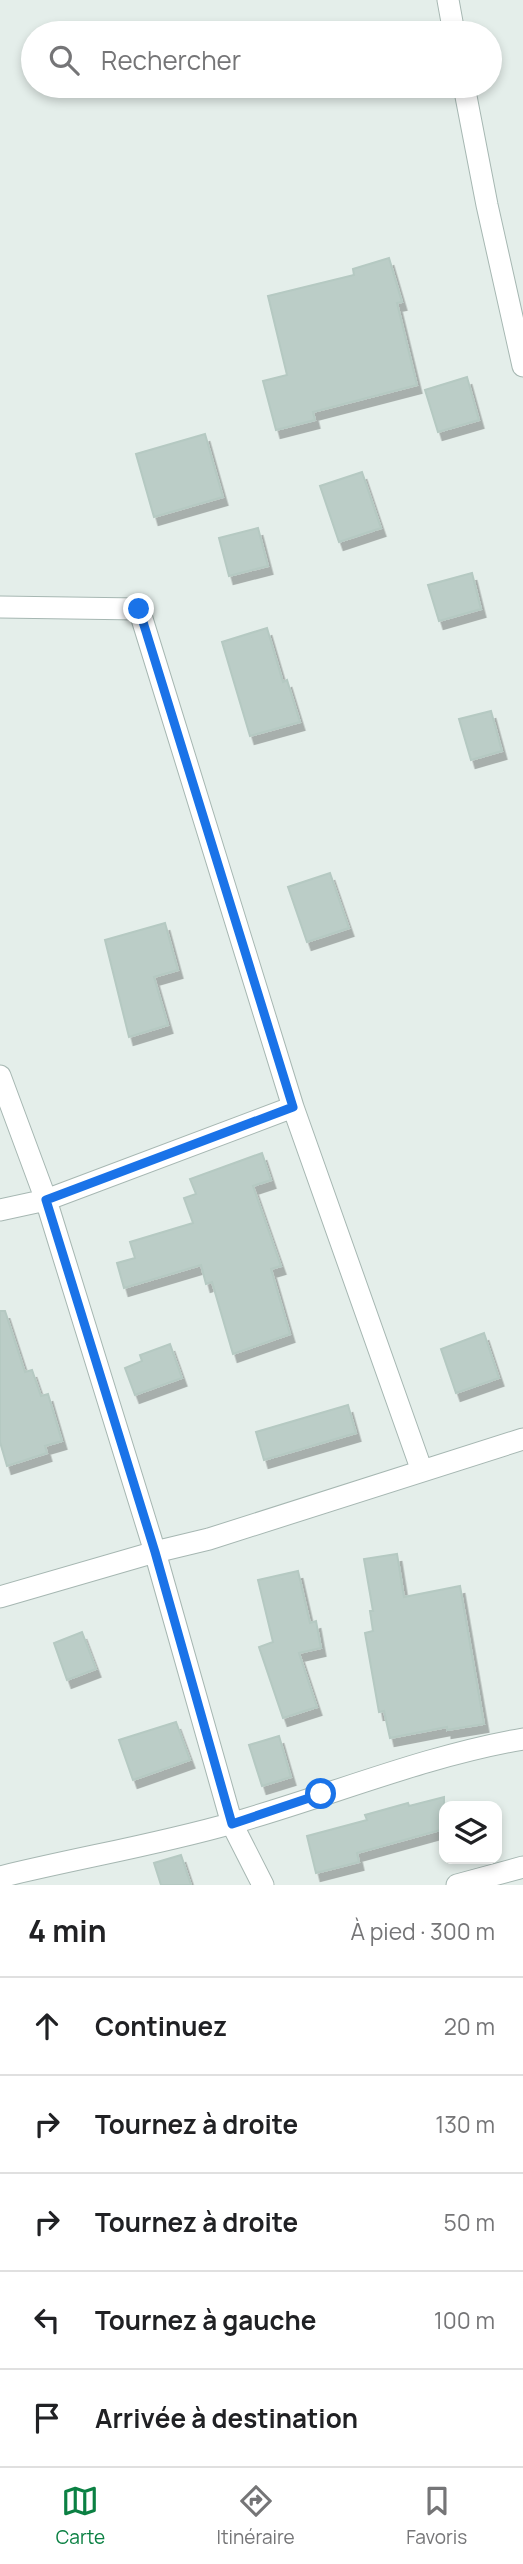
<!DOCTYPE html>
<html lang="fr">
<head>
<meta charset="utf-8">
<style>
  body { margin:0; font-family:Manrope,sans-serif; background:#f6f6f6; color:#202124 }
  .controls { position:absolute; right:21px; bottom:21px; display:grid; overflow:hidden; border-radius:14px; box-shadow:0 4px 10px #0003 }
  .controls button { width:63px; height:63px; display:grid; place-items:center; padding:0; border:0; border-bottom:2px solid #e0e0e0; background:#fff; color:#202124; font:35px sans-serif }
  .stop { position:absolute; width:21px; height:21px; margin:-16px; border:5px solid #1a73e8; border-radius:50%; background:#fff }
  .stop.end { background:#1a73e8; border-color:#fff; box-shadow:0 2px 7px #0008 }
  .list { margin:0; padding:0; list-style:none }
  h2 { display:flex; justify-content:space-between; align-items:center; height:91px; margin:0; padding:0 28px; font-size:30px }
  h2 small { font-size:23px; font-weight:400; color:#757577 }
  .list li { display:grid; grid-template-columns:46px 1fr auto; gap:21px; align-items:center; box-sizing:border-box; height:98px; padding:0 28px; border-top:2px solid #e0e0e0 }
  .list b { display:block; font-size:26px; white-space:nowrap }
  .list em { font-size:23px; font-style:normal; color:#757577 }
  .icon { flex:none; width:38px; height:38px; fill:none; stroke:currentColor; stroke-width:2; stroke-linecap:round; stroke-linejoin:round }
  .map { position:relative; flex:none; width:523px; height:1885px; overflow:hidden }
  .search { position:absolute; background:#fff; box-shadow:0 4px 10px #0003; left:21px; right:21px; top:21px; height:77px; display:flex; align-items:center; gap:18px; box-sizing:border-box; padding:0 24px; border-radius:38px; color:#757577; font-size:26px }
  .sheet { height:581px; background:#fff }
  nav { display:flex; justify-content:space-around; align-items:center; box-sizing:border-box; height:98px; border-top:2px solid #e0e0e0; background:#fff; font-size:19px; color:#757577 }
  nav a { display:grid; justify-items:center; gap:4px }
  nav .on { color:#0b8043 }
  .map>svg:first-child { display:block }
  .building { fill:#bbcdc7; stroke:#b5c9c2; stroke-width:2; filter:url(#shadow) }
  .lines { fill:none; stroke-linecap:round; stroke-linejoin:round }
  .minor-casing { stroke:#a6b7b2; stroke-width:23 }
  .minor { stroke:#fff; stroke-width:21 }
  .route { stroke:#1a73e8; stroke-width:9 }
</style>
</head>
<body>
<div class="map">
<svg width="523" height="1885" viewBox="0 0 523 1885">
  <defs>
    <filter id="shadow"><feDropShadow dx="4.5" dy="8" stdDeviation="0" flood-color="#0004"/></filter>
  </defs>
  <rect width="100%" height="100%" fill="#e4eeea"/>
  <path class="building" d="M 389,258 L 402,302 L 397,303 L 417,385 L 313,412 L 315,420 L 276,430 L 263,381 L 287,375 L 268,296 L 354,275 L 353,269 Z
    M 467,377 L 479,420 L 438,432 L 425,390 Z
    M 205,434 L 223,497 L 154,517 L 136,454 Z
    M 362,472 L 381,528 L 339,542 L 320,486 Z
    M 258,528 L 268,566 L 229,576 L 219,538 Z
    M 472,573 L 481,609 L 439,621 L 428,585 Z
    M 267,628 L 283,682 L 287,680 L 300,722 L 250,736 L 222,642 Z
    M 491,711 L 502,751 L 471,760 L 459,719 Z
    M 330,873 L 349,928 L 307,942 L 288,887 Z
    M 165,923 L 178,970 L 154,977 L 168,1025 L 129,1037 L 105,940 Z
    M 262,1153 L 271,1180 L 253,1186 L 281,1266 L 271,1269 L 290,1334 L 233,1354 L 212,1282 L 206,1284 L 201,1265 L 124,1288 L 117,1263 L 135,1258 L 130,1242 L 193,1223 L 184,1198 L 196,1194 L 190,1179 Z
    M 0,1311 L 5,1311 L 25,1372 L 32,1370 L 41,1396 L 48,1394 L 62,1441 L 45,1446 L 47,1453 L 7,1466 L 0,1442 Z
    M 484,1333 L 499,1378 L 456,1393 L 441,1349 Z
    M 170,1344 L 182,1378 L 135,1395 L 125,1368 L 142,1361 L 140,1355 Z
    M 348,1405 L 356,1433 L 264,1460 L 256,1432 Z
    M 397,1554 L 404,1597 L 460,1586 L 484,1724 L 447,1730 L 447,1727 L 390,1738 L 384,1711 L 379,1712 L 365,1633 L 373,1631 L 370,1611 L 373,1611 L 364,1559 Z
    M 298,1571 L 310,1623 L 316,1621 L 321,1648 L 299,1653 L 317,1707 L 283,1718 L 259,1647 L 273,1642 L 258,1580 Z
    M 82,1632 L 96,1669 L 67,1680 L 54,1643 Z
    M 176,1722 L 190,1760 L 133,1780 L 119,1740 Z
    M 279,1736 L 291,1777 L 262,1786 L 249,1745 Z
    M 444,1797 L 444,1829 L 357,1853 L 359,1862 L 316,1873 L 307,1836 L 367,1820 L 365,1815 L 408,1803 L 409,1806 Z
    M 181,1855 L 191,1885 L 161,1885 L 154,1863 Z"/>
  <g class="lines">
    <g class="minor-casing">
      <path id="minor" d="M 448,0 L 454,33
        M 464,86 L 487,205 L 523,366
        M 0,607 L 139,609 L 293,1107
        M 0,1076 L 46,1200 L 155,1552 L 232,1824 L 263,1885
        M 0,1210 L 46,1200 L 293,1107 L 422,1471
        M 0,1597 L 155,1552 L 209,1539 L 523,1439
        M 0,1877 C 77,1858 156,1845 233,1823 C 329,1796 424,1756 523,1739
        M 457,1885 L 523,1867"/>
    </g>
    <use href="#minor" class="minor"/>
  </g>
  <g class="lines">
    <path class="route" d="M 139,609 L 293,1107 L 46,1200 L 155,1552 L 232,1824 L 321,1794"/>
  </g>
</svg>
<div class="controls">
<button><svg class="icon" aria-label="layers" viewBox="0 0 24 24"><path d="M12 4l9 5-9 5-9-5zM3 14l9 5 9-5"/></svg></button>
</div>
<div class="stop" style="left:321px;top:1794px"></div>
<div class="stop end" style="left:139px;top:609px"></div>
<div class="search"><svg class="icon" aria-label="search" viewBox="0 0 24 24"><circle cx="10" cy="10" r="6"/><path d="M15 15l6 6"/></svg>Rechercher</div>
</div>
<section class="sheet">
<h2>4 min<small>À pied · 300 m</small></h2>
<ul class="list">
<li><svg class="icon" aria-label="ahead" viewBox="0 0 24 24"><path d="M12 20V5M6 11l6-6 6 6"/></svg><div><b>Continuez</b></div><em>20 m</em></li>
<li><svg class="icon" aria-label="right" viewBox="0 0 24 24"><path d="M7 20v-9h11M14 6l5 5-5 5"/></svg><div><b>Tournez à droite</b></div><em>130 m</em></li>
<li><svg class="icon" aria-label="right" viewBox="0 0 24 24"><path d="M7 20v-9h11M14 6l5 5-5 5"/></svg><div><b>Tournez à droite</b></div><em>50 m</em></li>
<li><svg class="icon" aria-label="left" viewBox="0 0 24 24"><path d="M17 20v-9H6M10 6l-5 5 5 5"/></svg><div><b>Tournez à gauche</b></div><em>100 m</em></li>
<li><svg class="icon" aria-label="arrive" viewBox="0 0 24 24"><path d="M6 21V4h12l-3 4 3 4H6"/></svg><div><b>Arrivée à destination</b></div></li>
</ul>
</section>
<nav>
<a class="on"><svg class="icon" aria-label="map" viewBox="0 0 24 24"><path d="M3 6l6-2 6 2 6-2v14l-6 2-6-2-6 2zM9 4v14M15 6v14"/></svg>Carte</a>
<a><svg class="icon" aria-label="directions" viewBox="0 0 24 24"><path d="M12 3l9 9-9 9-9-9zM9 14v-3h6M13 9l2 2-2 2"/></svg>Itinéraire</a>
<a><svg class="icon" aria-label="saved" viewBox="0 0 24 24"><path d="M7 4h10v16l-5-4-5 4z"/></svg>Favoris</a>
</nav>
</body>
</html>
